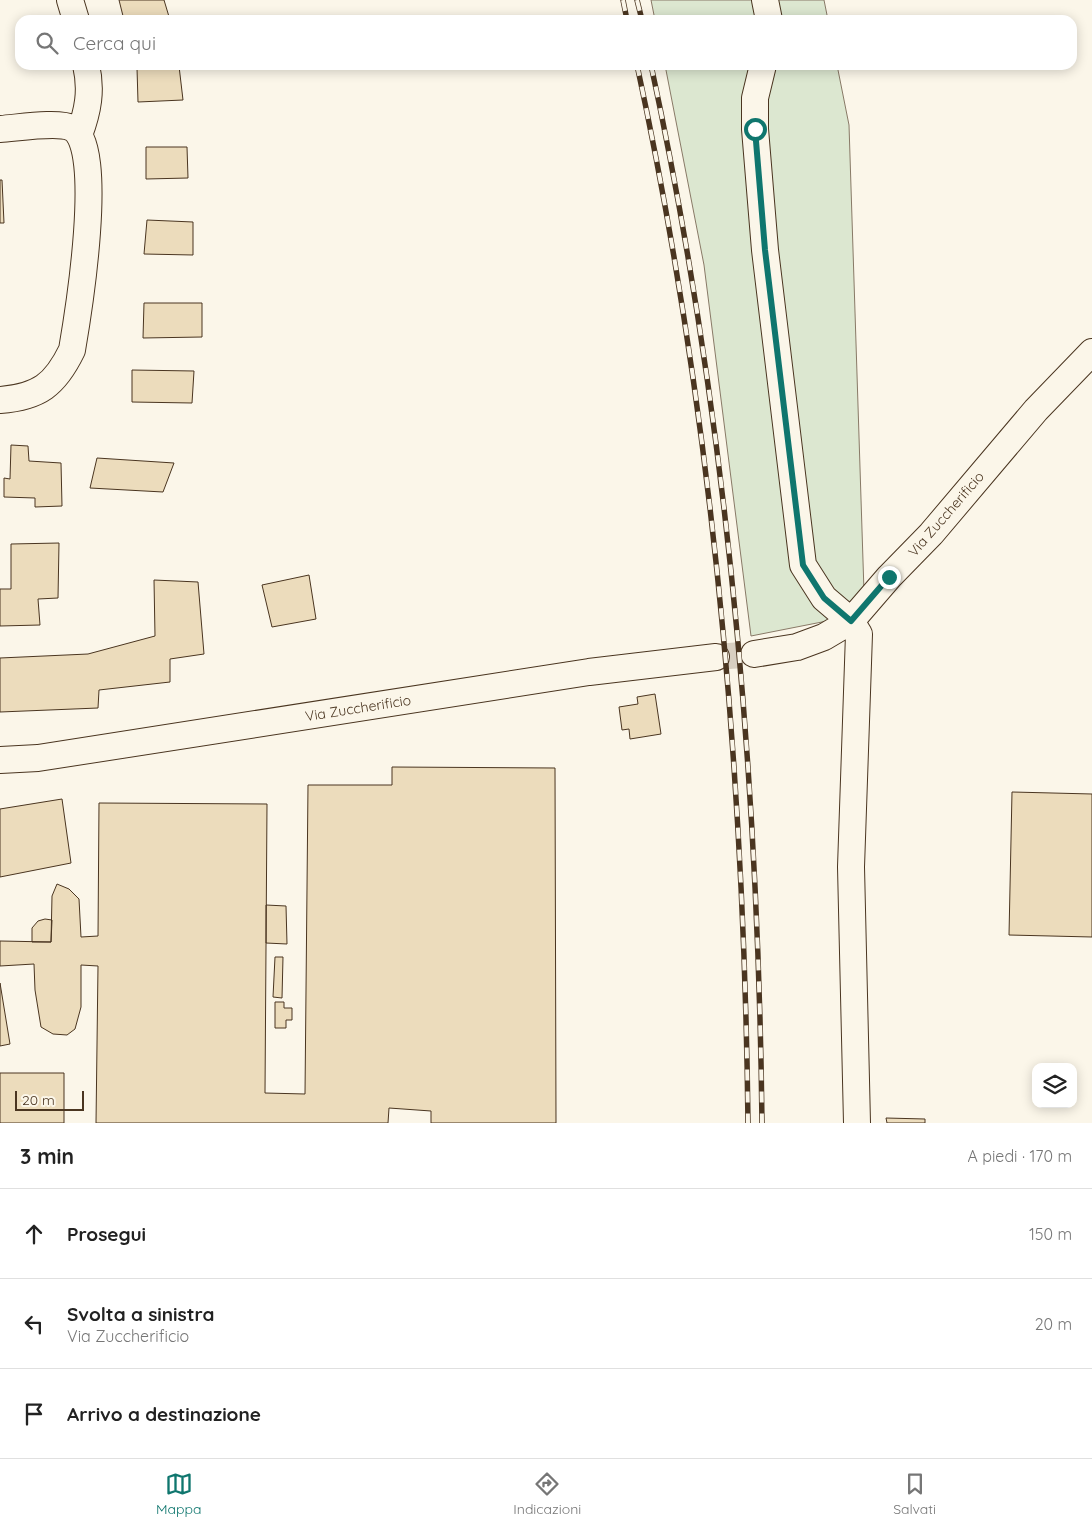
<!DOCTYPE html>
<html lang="it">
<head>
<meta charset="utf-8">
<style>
  body { margin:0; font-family:Quicksand,sans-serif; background:#f2f2f2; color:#222 }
  .controls { position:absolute; right:15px; bottom:15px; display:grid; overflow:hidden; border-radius:10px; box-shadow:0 2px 12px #0003 }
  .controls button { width:45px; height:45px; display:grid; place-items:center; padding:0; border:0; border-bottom:1px solid #e0e0e0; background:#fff; color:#222; font:25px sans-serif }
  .scale { position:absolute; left:15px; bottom:12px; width:69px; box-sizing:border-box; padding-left:5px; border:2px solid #4a3520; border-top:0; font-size:14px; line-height:18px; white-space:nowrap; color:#4a3520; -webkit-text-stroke:4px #fbf6e9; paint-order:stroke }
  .stop { position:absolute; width:15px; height:15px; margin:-11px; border:4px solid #0f766e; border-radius:50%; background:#fff }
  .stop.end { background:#0f766e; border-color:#fff; box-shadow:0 1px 5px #0008 }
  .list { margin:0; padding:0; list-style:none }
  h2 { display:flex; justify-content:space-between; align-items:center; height:65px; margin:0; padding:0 20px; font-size:21px }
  h2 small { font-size:16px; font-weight:400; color:#767676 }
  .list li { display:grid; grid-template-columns:32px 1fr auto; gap:15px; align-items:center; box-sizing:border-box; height:90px; padding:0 20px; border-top:1px solid #e0e0e0 }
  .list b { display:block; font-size:19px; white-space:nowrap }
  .list p { margin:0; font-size:16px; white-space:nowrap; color:#767676 }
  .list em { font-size:16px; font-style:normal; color:#767676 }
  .icon { flex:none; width:28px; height:28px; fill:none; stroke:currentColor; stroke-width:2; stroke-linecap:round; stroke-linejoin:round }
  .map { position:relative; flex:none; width:1092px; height:1123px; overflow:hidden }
  .search { position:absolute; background:#fff; box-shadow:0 2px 12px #0003; left:15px; right:15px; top:15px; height:55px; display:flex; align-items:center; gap:12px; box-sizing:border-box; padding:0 18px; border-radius:15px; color:#767676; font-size:19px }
  .sheet { height:335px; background:#fff }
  nav { display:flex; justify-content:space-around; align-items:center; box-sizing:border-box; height:70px; border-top:1px solid #e0e0e0; background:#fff; font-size:14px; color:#767676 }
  nav a { display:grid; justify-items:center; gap:2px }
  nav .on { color:#0f766e }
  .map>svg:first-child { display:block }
  .green { fill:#dce7d0; stroke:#887966 }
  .building { fill:#ecdcbc; stroke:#4a3520 }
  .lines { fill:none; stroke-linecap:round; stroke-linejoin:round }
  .minor-tunnel { stroke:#d8cfc1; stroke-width:26; stroke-dasharray:26 13; stroke-linecap:butt }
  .minor-casing { stroke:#4a3520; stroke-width:28 }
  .minor { stroke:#fbf6e9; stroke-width:26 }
  .rail-casing { stroke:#4a3520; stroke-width:5.5 }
  .rail { stroke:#fbf6e9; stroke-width:4; stroke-dasharray:11; stroke-linecap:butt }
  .route { stroke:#0f766e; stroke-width:6 }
  .labels { text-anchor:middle; stroke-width:4; stroke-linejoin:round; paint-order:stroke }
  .street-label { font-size:14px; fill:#4a3520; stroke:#fbf6e9 }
</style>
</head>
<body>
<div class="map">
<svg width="1092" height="1123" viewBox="0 0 1092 1123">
  <rect width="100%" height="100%" fill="#fbf6e9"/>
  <path class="green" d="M 651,0 L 824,0 L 828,20 L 655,20 Z
    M 665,65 L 837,65 L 849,125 L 864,592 L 827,621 L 751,636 L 704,265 Z"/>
  <path class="building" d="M 119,0 L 164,0 L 170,20 L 124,20 Z
    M 179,66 L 183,100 L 138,102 L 137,68 Z
    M 146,147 L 187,147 L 188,178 L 146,179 Z
    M 0,180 L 2,180 L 4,223 L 0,223 Z
    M 147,220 L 193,222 L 193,255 L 144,254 Z
    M 144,303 L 202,303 L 202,337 L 143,338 Z
    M 132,370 L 194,371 L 192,403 L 132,402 Z
    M 11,445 L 28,446 L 29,461 L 61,463 L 62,506 L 35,507 L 35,498 L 4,497 L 4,478 L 10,479 Z
    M 97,458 L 174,463 L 163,492 L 90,488 Z
    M 59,543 L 58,598 L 38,599 L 40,625 L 0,626 L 0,589 L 11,589 L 11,544 Z
    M 309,575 L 316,619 L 272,627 L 262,585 Z
    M 154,580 L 198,582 L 204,654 L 170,659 L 170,682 L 99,690 L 98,708 L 0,712 L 0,658 L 88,654 L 155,636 Z
    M 655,694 L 661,734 L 630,739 L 629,729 L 622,730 L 619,707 L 638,704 L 637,697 Z
    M 392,767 L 555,768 L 556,1123 L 431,1123 L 431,1111 L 389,1108 L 388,1123 L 96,1123 L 98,966 L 81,965 L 81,1007 L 75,1029 L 67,1035 L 53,1034 L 41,1027 L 35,990 L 34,964 L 0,966 L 0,941 L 51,942 L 52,896 L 57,884 L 69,889 L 79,899 L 81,937 L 98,936 L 99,803 L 267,804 L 265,1093 L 305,1094 L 308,785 L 392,785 Z
    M 1012,792 L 1092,794 L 1092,937 L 1009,935 Z
    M 62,799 L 71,863 L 0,877 L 0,809 Z
    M 266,905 L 286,906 L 287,944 L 266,943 Z
    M 45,919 L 52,920 L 51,942 L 32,942 L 32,928 L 38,921 Z
    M 275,957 L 283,957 L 282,998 L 273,997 Z
    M 0,983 L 10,1044 L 0,1046 Z
    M 275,1002 L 284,1002 L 284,1008 L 292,1008 L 292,1020 L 286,1020 L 286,1028 L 275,1028 Z
    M 0,1073 L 64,1073 L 64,1123 L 0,1123 Z
    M 886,1118 L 925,1119 L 925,1123 L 887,1123 Z"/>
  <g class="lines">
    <path class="minor-tunnel" d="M 716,657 L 754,654"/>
    <g class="minor-casing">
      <path id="minor" d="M 70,0 L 76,20
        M 765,0 L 769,20
        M 763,65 L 755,98 L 755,129 L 765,250 L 803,565 L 824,598 L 851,621 L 859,634 L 851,867 L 857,1123
        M 0,129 C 17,128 58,121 72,128 C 106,145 78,315 72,350 C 55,385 39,397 0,400
        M 79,135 C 88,111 92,90 86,65
        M 754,654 L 797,647 L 824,637 L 851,621 L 889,577 L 931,534 L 1036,410 L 1092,352
        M 0,760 L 38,758 L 589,672 L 716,657"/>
    </g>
    <use href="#minor" class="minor"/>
    <g class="rail-casing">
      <path id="rail" d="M 623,0 L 627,20
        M 637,0 L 642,20
        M 637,65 C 712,412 744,768 748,1123
        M 651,65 C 726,412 758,768 762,1123"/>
    </g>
    <use href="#rail" class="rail"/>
  </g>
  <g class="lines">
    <path class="route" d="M 755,129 L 765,250 L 803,565 L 824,598 L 851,621 L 889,577"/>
  </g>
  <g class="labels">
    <g class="street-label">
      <text transform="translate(946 514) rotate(-49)" y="5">Via Zuccherificio</text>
      <text transform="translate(358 708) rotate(-9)" y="5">Via Zuccherificio</text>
    </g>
  </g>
</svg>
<div class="controls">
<button><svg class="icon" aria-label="layers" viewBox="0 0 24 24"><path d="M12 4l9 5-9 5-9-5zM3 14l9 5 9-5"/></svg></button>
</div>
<div class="scale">20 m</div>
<div class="stop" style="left:755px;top:129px"></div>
<div class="stop end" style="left:889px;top:577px"></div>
<div class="search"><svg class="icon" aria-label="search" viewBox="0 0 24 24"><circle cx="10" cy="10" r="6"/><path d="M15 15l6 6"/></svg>Cerca qui</div>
</div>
<section class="sheet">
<h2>3 min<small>A piedi · 170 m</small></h2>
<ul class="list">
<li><svg class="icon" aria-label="ahead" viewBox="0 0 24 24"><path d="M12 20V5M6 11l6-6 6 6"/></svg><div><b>Prosegui</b></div><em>150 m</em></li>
<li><svg class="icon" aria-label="left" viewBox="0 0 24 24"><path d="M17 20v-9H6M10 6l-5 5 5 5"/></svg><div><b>Svolta a sinistra</b><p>Via Zuccherificio</p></div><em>20 m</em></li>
<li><svg class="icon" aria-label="arrive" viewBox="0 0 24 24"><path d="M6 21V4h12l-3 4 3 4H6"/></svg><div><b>Arrivo a destinazione</b></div></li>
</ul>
</section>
<nav>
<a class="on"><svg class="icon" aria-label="map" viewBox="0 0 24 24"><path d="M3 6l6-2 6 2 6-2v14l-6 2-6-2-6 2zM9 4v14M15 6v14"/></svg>Mappa</a>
<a><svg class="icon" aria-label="directions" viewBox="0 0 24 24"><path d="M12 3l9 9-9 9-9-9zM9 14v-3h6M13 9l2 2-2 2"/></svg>Indicazioni</a>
<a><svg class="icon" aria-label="saved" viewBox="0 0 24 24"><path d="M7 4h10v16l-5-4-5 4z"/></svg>Salvati</a>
</nav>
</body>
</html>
